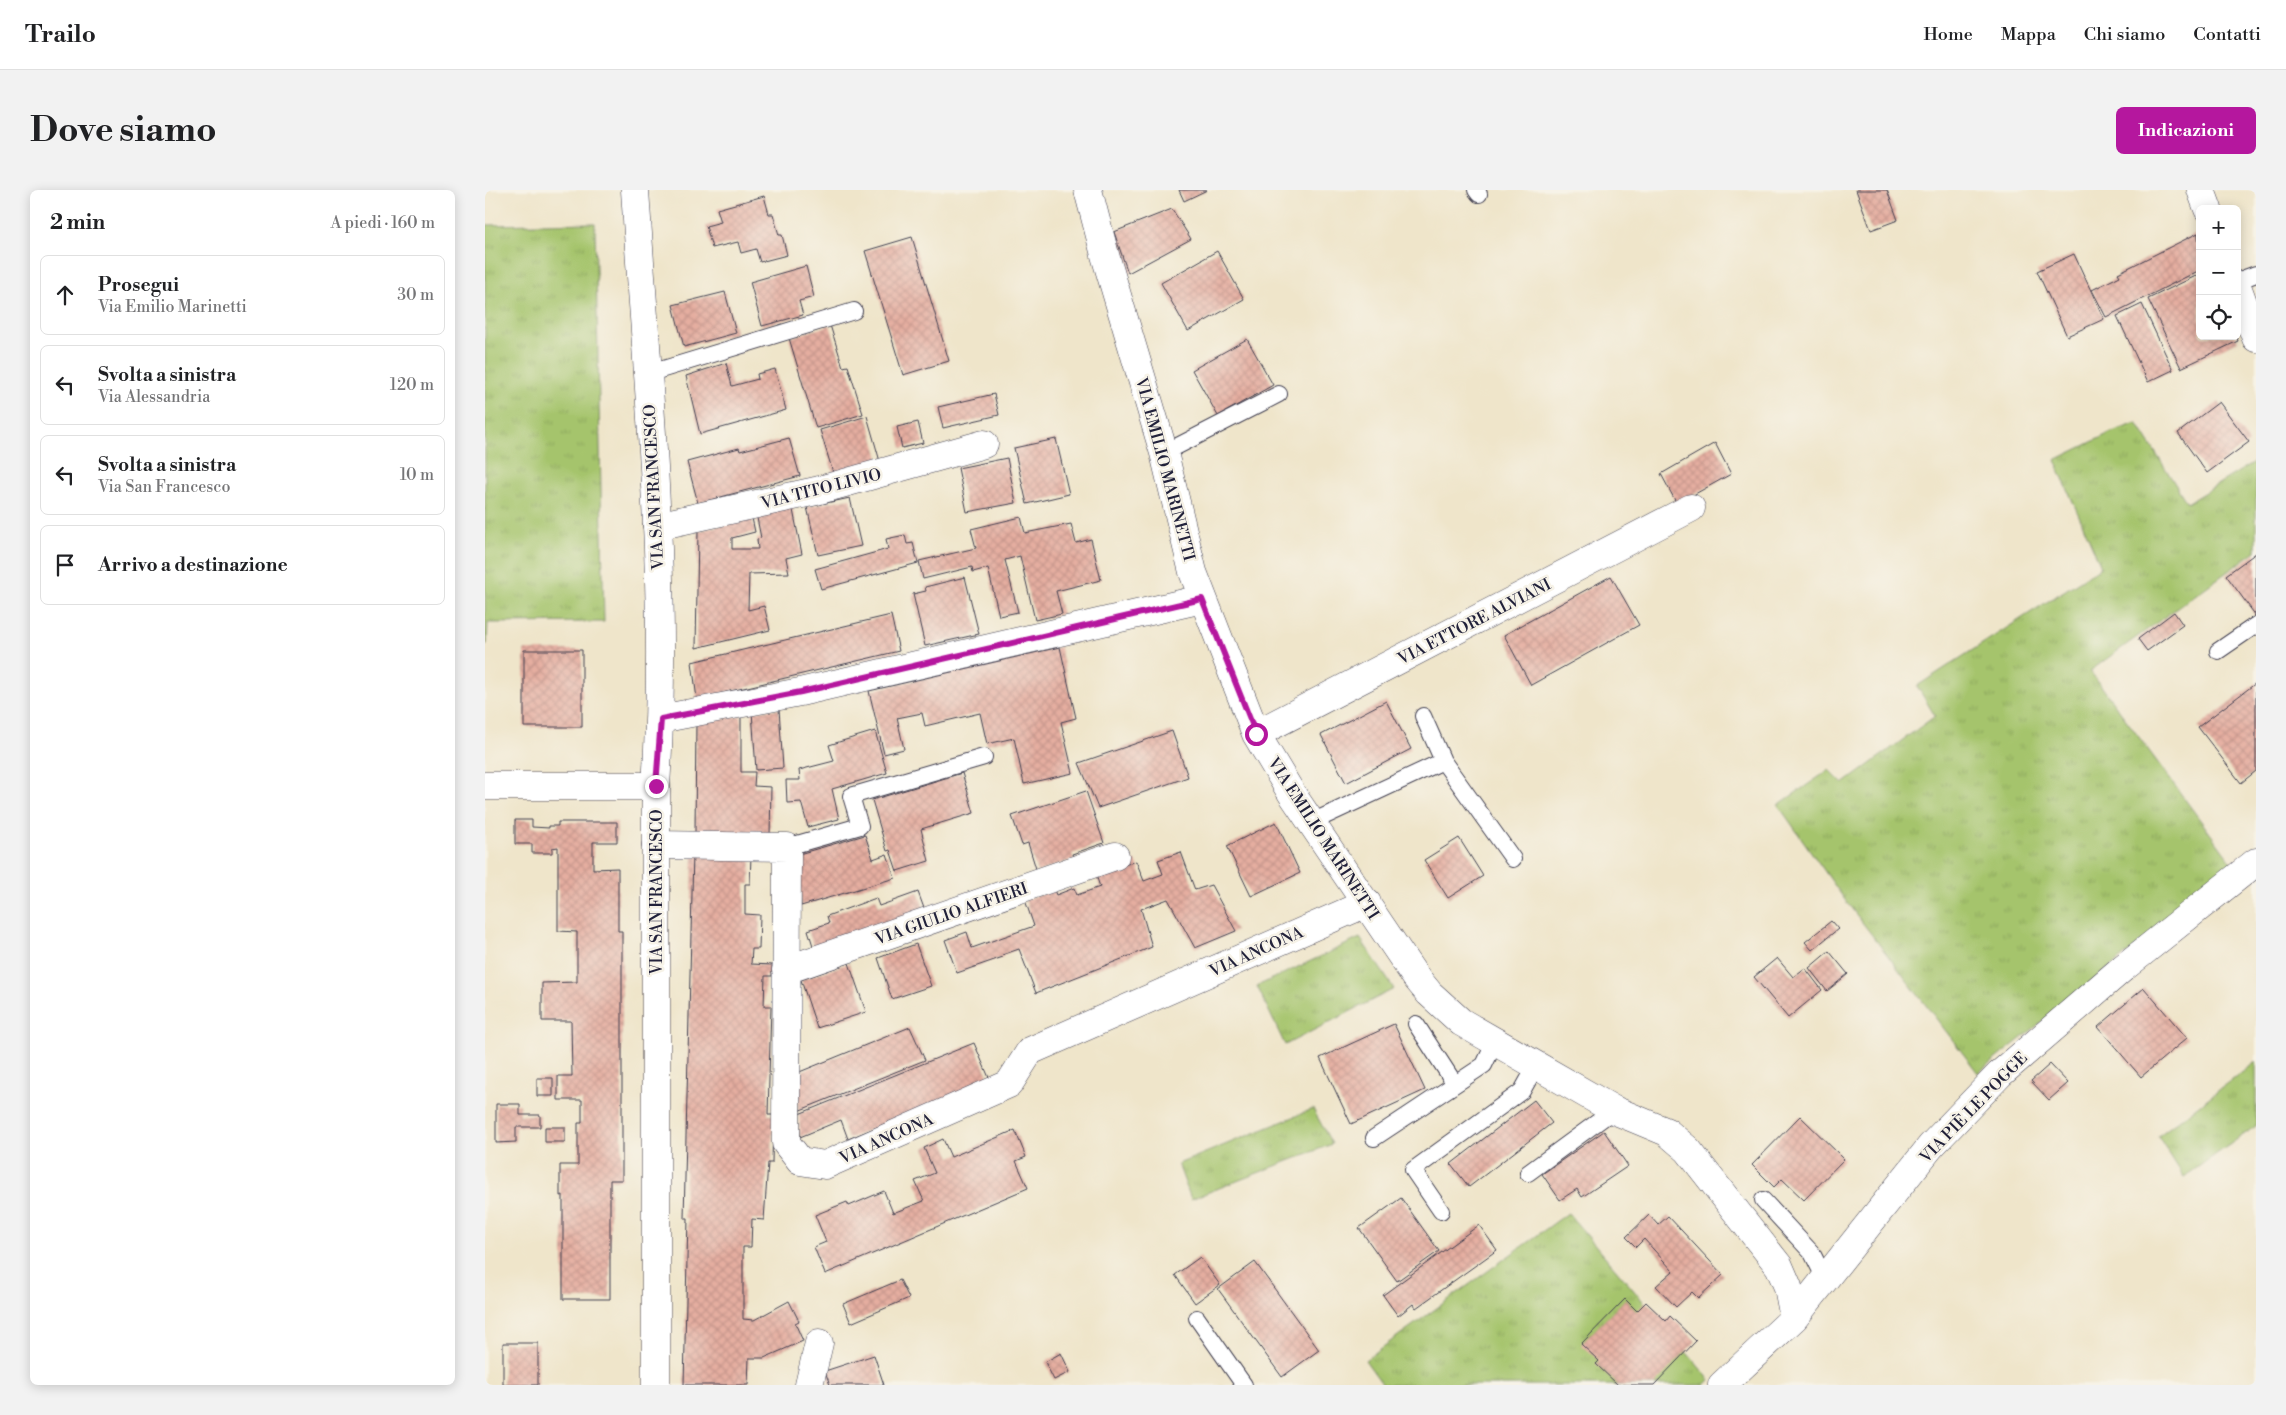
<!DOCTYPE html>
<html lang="it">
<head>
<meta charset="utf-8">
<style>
  body { margin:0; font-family:"Libre Bodoni",serif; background:#f2f2f2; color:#202124 }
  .controls { position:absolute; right:15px; top:15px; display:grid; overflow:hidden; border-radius:8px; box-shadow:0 2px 12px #0003 }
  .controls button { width:45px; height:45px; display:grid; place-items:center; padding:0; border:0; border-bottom:1px solid #e0e0e0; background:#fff; color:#202124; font:25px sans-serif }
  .stop { position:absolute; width:15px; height:15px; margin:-11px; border:4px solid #b5179e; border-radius:50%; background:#fff }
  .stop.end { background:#b5179e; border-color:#fff; box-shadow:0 1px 5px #0008 }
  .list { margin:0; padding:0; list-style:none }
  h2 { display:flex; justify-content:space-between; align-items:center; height:65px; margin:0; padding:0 20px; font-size:21px }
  h2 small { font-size:16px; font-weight:400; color:#757577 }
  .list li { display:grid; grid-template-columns:32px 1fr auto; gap:15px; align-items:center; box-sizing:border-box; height:80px; margin:0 10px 10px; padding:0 10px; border:1px solid #e0e0e0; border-radius:8px }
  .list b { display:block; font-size:19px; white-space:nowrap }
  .list p { margin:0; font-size:16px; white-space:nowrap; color:#757577 }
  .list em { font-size:16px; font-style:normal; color:#757577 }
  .icon { flex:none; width:28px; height:28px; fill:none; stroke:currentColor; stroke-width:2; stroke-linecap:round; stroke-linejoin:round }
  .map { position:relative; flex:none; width:1771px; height:1195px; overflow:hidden; border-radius:8px }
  header { display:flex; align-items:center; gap:30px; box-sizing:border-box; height:70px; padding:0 25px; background:#fff; border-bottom:1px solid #e0e0e0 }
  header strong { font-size:24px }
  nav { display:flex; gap:28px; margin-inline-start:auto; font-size:18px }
  .intro { display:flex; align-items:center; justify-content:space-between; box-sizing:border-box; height:120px; padding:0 30px }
  h1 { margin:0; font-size:35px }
  .button { padding:12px 22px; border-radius:8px; background:#b5179e; color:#fff; font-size:18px; font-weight:700 }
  main { display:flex; gap:30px; padding:0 30px }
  aside { flex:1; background:#fff; border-radius:8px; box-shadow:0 2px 12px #0003 }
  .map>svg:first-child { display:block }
  .grass { fill:url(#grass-tufts); stroke:#647354 }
  .building { fill:url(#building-cross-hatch) }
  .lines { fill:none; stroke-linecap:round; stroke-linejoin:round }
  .service-casing { stroke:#413f50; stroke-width:18 }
  .minor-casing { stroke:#413f50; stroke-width:29 }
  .primary-casing { stroke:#413f50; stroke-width:29 }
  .service { stroke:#fff; stroke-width:16 }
  .minor { stroke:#fff; stroke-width:28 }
  .primary { stroke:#fff; stroke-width:28 }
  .route { stroke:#b5179e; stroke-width:6 }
  .labels { text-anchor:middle; stroke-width:5; stroke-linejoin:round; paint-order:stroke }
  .street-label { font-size:16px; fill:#22223b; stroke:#f7f3e8 }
</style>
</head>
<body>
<header>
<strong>Trailo</strong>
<nav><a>Home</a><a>Mappa</a><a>Chi siamo</a><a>Contatti</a></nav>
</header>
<div class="intro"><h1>Dove siamo</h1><a class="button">Indicazioni</a></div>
<main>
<aside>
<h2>2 min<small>A piedi · 160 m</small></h2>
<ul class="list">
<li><svg class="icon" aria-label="ahead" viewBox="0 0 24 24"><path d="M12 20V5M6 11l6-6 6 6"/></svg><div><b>Prosegui</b><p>Via Emilio Marinetti</p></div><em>30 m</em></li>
<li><svg class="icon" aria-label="left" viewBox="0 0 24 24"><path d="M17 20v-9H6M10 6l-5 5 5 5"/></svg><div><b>Svolta a sinistra</b><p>Via Alessandria</p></div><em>120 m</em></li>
<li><svg class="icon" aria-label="left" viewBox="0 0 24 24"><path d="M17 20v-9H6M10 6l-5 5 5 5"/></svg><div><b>Svolta a sinistra</b><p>Via San Francesco</p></div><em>10 m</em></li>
<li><svg class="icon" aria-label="arrive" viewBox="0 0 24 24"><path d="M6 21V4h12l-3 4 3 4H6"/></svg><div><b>Arrivo a destinazione</b></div></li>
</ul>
</aside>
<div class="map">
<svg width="1771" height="1195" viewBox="0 0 1771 1195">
  <defs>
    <pattern id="grass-tufts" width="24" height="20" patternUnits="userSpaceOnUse" patternTransform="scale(1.25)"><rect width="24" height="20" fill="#a5c46c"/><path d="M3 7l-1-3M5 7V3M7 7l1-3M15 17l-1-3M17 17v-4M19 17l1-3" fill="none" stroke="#8ea85e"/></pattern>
    <pattern id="building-cross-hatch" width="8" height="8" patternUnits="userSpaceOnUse" patternTransform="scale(1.25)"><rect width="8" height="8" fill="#e5aea0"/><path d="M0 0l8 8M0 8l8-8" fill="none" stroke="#c4958b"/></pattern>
  </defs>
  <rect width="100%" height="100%" fill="#f7f3e8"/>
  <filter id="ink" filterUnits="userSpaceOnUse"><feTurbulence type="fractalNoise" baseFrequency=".02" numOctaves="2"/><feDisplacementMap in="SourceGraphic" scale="10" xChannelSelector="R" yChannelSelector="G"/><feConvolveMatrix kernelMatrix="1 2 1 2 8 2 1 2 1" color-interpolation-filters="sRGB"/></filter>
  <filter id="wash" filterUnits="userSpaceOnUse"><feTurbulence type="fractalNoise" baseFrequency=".0096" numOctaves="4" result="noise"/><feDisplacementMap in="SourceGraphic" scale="20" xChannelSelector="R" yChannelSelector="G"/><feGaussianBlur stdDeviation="1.12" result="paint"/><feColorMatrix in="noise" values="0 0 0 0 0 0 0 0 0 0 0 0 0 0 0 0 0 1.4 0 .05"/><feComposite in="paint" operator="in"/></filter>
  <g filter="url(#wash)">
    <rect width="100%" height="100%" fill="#efe5ca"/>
    <path class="grass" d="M 110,33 L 119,432 L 3,433 L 2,454 L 0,454 L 0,35 Z
      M 1652,233 L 1702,313 L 1771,271 L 1771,361 L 1605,481 L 1750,677 L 1493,883 L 1360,710 L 1293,615 L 1344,580 L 1358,594 L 1450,526 L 1432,496 L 1616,377 L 1570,270 L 1627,242 Z
      M 875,748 L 909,799 L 800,855 L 772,796 Z
      M 1771,872 L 1771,936 L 1699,987 L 1673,946 Z
      M 828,919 L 847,954 L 706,1009 L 693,974 Z
      M 1083,1023 L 1225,1190 L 1220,1195 L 898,1195 L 880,1170 Z"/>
    <g id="blocks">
      <path class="building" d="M 694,0 L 722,0 L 699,11 Z
        M 1371,0 L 1402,0 L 1413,30 L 1386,40 Z
        M 279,6 L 284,24 L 288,24 L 294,45 L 297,45 L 302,65 L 275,72 L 271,59 L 256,63 L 253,52 L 227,58 L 221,36 L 236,32 L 232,19 Z
        M 687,19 L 706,49 L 643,83 L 629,42 Z
        M 1713,43 L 1715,80 L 1621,127 L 1607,100 L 1635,86 L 1633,83 Z
        M 427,47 L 464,171 L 418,185 L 380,61 Z
        M 732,61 L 759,109 L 703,141 L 676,93 Z
        M 1589,64 L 1619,129 L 1582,146 L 1552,81 Z
        M 321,76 L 329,107 L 314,111 L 318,125 L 277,136 L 265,92 Z
        M 1715,84 L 1715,146 L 1751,146 L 1753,151 L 1696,178 L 1663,109 Z
        M 240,102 L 251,143 L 199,157 L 188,115 Z
        M 1657,114 L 1688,180 L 1663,192 L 1632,126 Z
        M 345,135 L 358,177 L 363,176 L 378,224 L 331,238 L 304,148 Z
        M 762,149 L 788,195 L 733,226 L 707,180 Z
        M 241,173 L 247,196 L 273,189 L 272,184 L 290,179 L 301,220 L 215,244 L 201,186 Z
        M 509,204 L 514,225 L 458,238 L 453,217 Z
        M 1734,212 L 1764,252 L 1722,283 L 1693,243 Z
        M 382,226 L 396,275 L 350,289 L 335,240 Z
        M 433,232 L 438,253 L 417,258 L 412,237 Z
        M 304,248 L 315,286 L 213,313 L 202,272 L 254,258 L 255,261 Z
        M 571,249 L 584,304 L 542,314 L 529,258 Z
        M 1230,253 L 1246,284 L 1192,314 L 1176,284 Z
        M 522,268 L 531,313 L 482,322 L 473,278 Z
        M 365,308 L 376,356 L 333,365 L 322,317 Z
        M 307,315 L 317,364 L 301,368 L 304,383 L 264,384 L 263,420 L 279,416 L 285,440 L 211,458 L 213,341 L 267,328 L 270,342 L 247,348 L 247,359 L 273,359 L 272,349 L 276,348 L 271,323 Z
        M 536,327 L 540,343 L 586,334 L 591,353 L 606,349 L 616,390 L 571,401 L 577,424 L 550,430 L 535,366 L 520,370 L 533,422 L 514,426 L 503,378 L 488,382 L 487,377 L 438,389 L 434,371 L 491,358 L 486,339 Z
        M 420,345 L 422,354 L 428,353 L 433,373 L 336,399 L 330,379 L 403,359 L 401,349 Z
        M 1771,363 L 1771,426 L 1741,385 Z
        M 1126,386 L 1154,435 L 1046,495 L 1019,445 Z
        M 480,387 L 494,444 L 440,456 L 428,404 L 441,401 L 440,397 Z
        M 1689,422 L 1698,435 L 1662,461 L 1653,449 Z
        M 406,425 L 414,461 L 212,509 L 207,472 Z
        M 575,457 L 591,528 L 576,532 L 588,583 L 539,594 L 529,548 L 502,554 L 495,523 L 440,536 L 437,523 L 412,528 L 419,559 L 399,564 L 384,501 Z
        M 39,460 L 97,460 L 97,537 L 39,537 Z
        M 1771,493 L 1771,581 L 1756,593 L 1713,537 Z
        M 901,511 L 926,559 L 861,593 L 836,545 Z
        M 294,519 L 298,578 L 271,580 L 267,521 Z
        M 256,526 L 256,582 L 270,582 L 269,596 L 286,597 L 285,645 L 210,645 L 211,532 Z
        M 390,541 L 402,583 L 347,599 L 354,629 L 323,637 L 316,612 L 302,613 L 301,590 L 315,590 L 314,580 L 349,571 L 344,555 Z
        M 687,541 L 703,587 L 613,618 L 594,573 Z
        M 477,583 L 489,623 L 436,639 L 444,671 L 412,681 L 405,660 L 402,661 L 387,610 Z
        M 601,601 L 619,653 L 587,664 L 589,669 L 552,682 L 543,653 L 537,655 L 527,626 Z
        M 30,630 L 47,630 L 47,637 L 64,638 L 64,636 L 73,636 L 73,632 L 132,632 L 132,652 L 108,652 L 108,679 L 133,678 L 133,741 L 137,741 L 137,990 L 125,990 L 125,1109 L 78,1109 L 78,1005 L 75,1006 L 75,975 L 93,975 L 93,933 L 97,933 L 97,910 L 73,910 L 73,886 L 87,886 L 86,831 L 57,831 L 57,793 L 92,792 L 92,742 L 73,741 L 73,657 L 67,658 L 67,663 L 47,663 L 47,654 L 30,654 Z
        M 791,632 L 815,683 L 766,706 L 742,656 Z
        M 380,645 L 388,669 L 402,664 L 410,688 L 316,716 L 314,664 Z
        M 974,648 L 998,686 L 963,708 L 939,670 Z
        M 696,662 L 710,700 L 726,695 L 751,741 L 710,758 L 683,709 L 656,719 L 667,757 L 551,803 L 534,759 L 517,765 L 518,767 L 472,783 L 460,750 L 482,742 L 487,758 L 549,736 L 540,710 L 569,700 L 571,705 L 589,698 L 592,705 L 615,697 L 611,685 L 651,671 L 659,691 L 678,684 L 673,670 Z
        M 208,663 L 266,665 L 265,694 L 260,694 L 260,724 L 275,725 L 274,759 L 267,759 L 266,774 L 287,775 L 287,786 L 280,786 L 279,816 L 286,816 L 283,925 L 288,925 L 287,973 L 283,973 L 279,1030 L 267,1029 L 266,1057 L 258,1057 L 258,1129 L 269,1130 L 304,1111 L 314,1131 L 310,1133 L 318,1151 L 279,1168 L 264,1168 L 263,1195 L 199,1195 L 203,1028 L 199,1028 Z
        M 433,702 L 440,721 L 329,759 L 323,740 L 344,733 L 342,726 L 391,708 L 394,716 Z
        M 1346,731 L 1353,739 L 1327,760 L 1320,752 Z
        M 431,754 L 446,796 L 407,809 L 393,768 Z
        M 1344,761 L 1363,784 L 1342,801 L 1324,778 Z
        M 1292,768 L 1308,787 L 1320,778 L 1337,800 L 1303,828 L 1269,787 Z
        M 364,773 L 381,822 L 332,838 L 316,790 Z
        M 1659,798 L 1702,848 L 1656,887 L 1613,837 Z
        M 909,834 L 940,900 L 866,934 L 835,868 Z
        M 425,837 L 440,870 L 313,921 L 312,883 Z
        M 489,853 L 505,890 L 363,949 L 356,930 L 315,947 L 314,924 Z
        M 1565,874 L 1583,893 L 1564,910 L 1546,891 Z
        M 52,888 L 68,888 L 68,906 L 52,906 Z
        M 1049,910 L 1067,933 L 984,997 L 966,974 Z
        M 11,914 L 35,914 L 35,925 L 55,925 L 55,937 L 31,937 L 31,952 L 11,953 Z
        M 1315,926 L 1359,969 L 1319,1010 L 1297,989 L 1289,997 L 1267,975 Z
        M 60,937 L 80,937 L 80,952 L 60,952 Z
        M 530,940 L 541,967 L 531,971 L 543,998 L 340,1084 L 329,1057 L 341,1052 L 330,1025 L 362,1012 L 364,1016 L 399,1001 L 408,1023 L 439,1011 L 430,991 L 450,983 L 439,958 L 458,949 L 466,967 Z
        M 1119,941 L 1143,976 L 1097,1007 L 1092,999 L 1075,1010 L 1057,984 Z
        M 916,1008 L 954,1061 L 912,1091 L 874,1038 Z
        M 1164,1025 L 1173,1035 L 1183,1026 L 1238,1085 L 1213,1108 L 1207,1102 L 1191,1117 L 1171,1096 L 1188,1081 L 1159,1049 L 1151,1057 L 1141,1047 Z
        M 994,1035 L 1012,1060 L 931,1118 L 928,1114 L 913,1126 L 898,1105 Z
        M 715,1067 L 735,1095 L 710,1113 L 690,1085 Z
        M 770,1072 L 834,1160 L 797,1187 L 733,1099 Z
        M 415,1090 L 424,1108 L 366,1133 L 358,1114 Z
        M 1140,1109 L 1152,1121 L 1161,1112 L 1181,1131 L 1185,1126 L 1211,1151 L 1169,1195 L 1133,1195 L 1111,1174 L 1114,1171 L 1096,1154 Z
        M 18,1153 L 53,1153 L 53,1195 L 18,1195 Z
        M 576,1163 L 585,1182 L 569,1190 L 560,1172 Z
        M 389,1165 L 399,1195 L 345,1195 L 340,1181 Z"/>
    </g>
  </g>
  <g filter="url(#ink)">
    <use href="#blocks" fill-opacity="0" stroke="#413f50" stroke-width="1"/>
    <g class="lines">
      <g class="service-casing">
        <path id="service" d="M 991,0 L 994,4
          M 1752,91 L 1771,84
          M 162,184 L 369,121
          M 679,263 L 794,204
          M 1733,461 L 1771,435
          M 938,526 L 958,571 L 1028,669
          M 827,632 L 958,571
          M 302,657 L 375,636 L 366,606 L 499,567
          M 931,834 L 970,894
          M 889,948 L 999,875 L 1010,852
          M 1043,983 L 1129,920
          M 1278,1010 L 1327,1063 L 1340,1089
          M 956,1021 L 928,980 L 1037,901 L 1051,876
          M 712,1128 L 759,1195"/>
      </g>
      <g class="minor-casing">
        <path id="minor" d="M 603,0 L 620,65 L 679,263 L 708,382 L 771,544 L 807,604 L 930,786 L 944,803 L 976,832 L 1129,920 L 1182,942 L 1203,960 L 1294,1076 L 1303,1097 L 1309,1128
          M 1716,0 L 1723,19
          M 1752,96 L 1771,148
          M 172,336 L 331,301 L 499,254
          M 175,529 L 315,502 L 717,409
          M 771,544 L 1206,318
          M 0,596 L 171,596
          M 171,655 L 302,657 L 301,953 L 315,971 L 340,975 L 524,894 L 545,861 L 882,713
          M 301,780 L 630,666
          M 324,1195 L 334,1153
          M 1237,1195 L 1309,1128 L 1446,956 L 1515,884 L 1638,778 L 1771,672"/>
      </g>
      <g class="primary-casing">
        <path id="primary" d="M 150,0 C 163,198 184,397 171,596 L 171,1195"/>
      </g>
      <use href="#service" class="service"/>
      <use href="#minor" class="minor"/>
      <use href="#primary" class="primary"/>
    </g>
  </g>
  <g class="lines" filter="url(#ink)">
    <path class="route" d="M 171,596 L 176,529 L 316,502 L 717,409 L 771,544"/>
  </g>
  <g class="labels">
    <g class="street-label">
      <text transform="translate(681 279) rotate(75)" y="6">VIA EMILIO MARINETTI</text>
      <text transform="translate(168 297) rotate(-93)" y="6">VIA SAN FRANCESCO</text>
      <text transform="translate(336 298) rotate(-14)" y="6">VIA TITO LIVIO</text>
      <text transform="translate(989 431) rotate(-27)" y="6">VIA ETTORE ALVIANI</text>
      <text transform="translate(839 648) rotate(57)" y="6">VIA EMILIO MARINETTI</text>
      <text transform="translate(171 702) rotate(-90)" y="6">VIA SAN FRANCESCO</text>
      <text transform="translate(466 723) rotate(-19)" y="6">VIA GIULIO ALFIERI</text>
      <text transform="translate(771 761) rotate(-24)" y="6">VIA ANCONA</text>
      <text transform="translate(1488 917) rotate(-46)" y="6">VIA PIÈ LE POGGE</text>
      <text transform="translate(401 948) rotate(-24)" y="6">VIA ANCONA</text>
    </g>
  </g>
</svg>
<div class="controls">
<button>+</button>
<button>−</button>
<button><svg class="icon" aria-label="locate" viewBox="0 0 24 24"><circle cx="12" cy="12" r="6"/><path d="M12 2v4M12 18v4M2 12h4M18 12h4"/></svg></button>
</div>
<div class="stop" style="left:771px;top:544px"></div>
<div class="stop end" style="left:171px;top:596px"></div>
</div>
</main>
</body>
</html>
